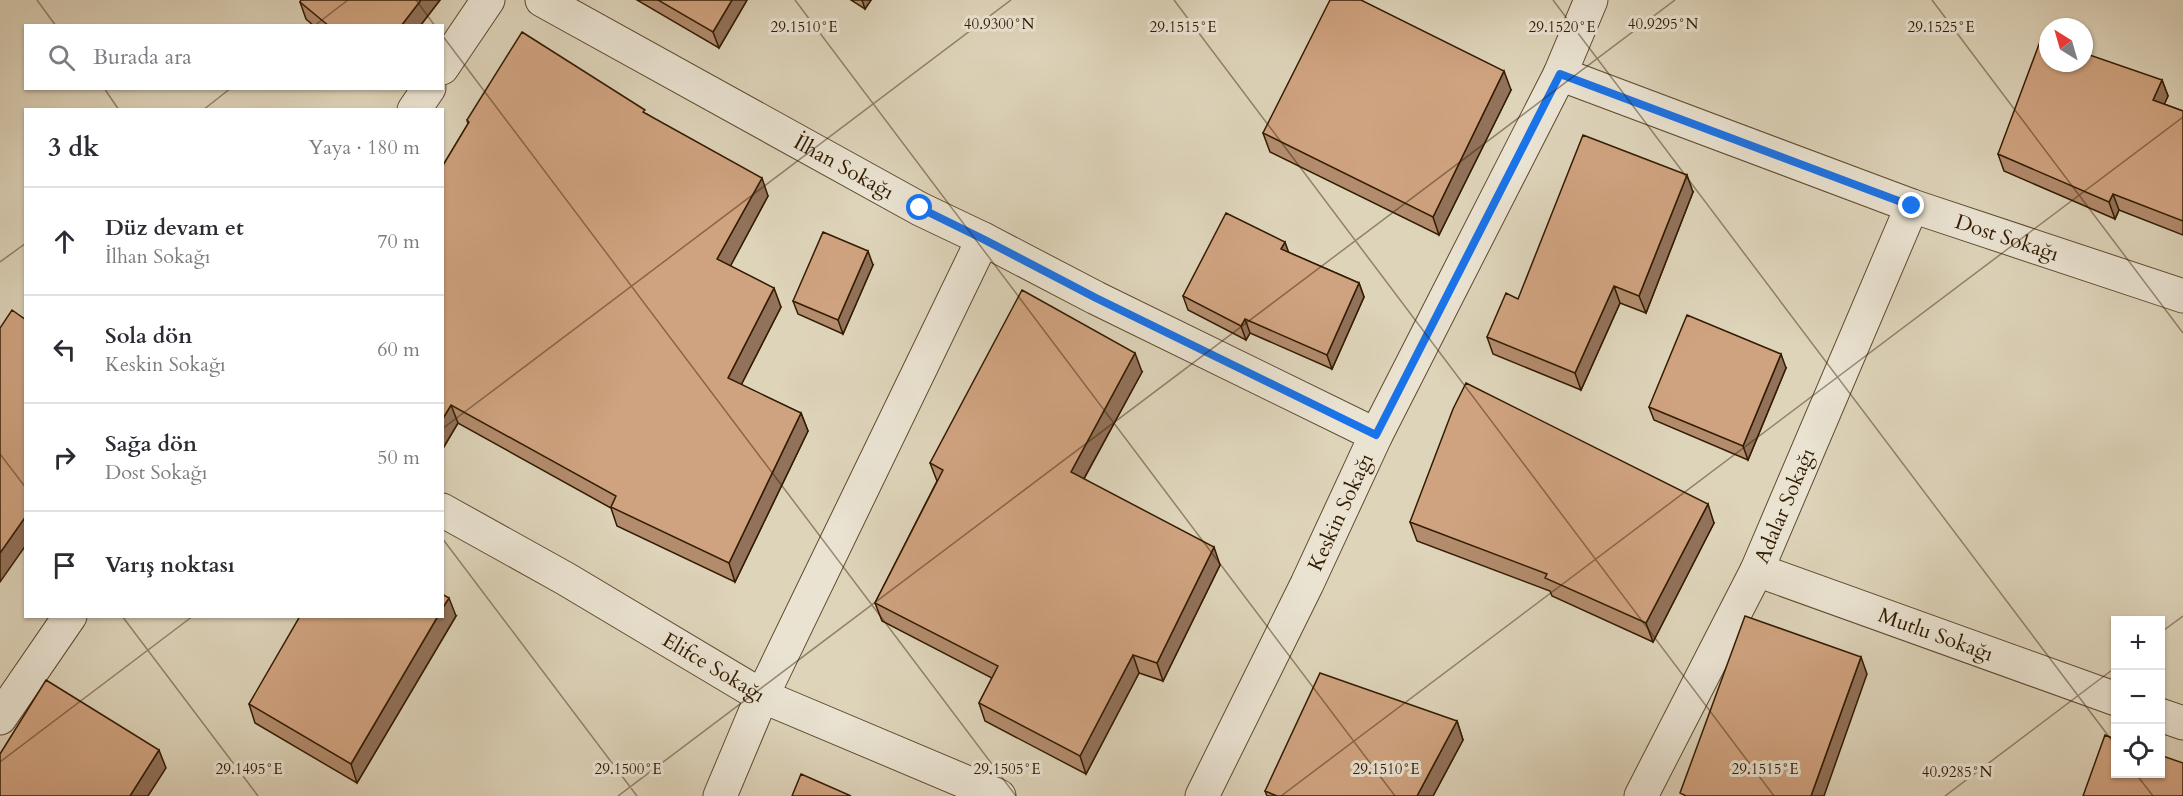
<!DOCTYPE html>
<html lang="tr">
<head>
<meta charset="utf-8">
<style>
  body { margin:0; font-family:Cardo,serif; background:#f7f7f7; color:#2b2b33 }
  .controls { position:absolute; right:18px; bottom:18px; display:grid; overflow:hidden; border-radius:0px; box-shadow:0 2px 4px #0004 }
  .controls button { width:54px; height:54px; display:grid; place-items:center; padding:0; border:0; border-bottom:2px solid #e1e1e2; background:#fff; color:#2b2b33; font:30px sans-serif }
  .compass { position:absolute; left:2039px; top:18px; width:54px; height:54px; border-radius:50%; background:#fff; box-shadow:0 2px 4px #0004; rotate:323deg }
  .stop { position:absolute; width:18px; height:18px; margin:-14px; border:4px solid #1a73e8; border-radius:50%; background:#fff }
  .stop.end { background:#1a73e8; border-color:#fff; box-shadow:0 2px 6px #0008 }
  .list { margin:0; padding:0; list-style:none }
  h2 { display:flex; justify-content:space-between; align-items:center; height:78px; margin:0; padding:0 24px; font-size:26px }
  h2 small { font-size:20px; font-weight:400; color:#7c7c81 }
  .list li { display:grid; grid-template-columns:39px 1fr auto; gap:18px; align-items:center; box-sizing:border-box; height:108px; padding:0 24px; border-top:2px solid #e1e1e2 }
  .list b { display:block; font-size:22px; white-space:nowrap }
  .list p { margin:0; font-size:20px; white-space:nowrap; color:#7c7c81 }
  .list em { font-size:20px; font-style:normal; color:#7c7c81 }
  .icon { flex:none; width:33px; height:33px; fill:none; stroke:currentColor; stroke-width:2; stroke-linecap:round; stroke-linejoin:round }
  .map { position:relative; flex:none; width:2183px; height:796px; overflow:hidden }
  .search { position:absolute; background:#fff; box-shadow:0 2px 4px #0004; left:24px; top:24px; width:420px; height:66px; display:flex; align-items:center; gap:15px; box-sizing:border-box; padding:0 21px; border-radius:0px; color:#7c7c81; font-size:22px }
  .panel { position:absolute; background:#fff; box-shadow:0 2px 4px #0004; left:24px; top:108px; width:420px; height:510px; border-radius:0px }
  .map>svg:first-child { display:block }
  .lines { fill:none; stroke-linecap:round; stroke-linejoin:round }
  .minor-casing { stroke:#5e4a2e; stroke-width:35 }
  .minor { stroke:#eae3d2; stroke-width:33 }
  .wall { fill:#b38c6e; stroke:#331c00; stroke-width:1.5 }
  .shaded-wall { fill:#92725a; stroke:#331c00; stroke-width:1.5 }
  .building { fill:#d0a380; stroke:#331c00; stroke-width:1.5 }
  .route { stroke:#1a73e8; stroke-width:8 }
  .ticks { fill:none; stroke:#331c00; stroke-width:1.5; stroke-opacity:0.45 }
  .labels { text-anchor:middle; stroke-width:6; stroke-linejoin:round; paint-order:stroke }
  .street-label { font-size:21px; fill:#331c00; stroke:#eae3d2 }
  .ticks-label { font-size:15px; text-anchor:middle; fill:#331c00; stroke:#eae3d2; stroke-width:6; stroke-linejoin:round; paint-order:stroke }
</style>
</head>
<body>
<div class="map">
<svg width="2183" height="796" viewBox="0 0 2183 796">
  <rect width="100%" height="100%" fill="#ded4ba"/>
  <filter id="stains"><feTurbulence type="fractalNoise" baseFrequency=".00333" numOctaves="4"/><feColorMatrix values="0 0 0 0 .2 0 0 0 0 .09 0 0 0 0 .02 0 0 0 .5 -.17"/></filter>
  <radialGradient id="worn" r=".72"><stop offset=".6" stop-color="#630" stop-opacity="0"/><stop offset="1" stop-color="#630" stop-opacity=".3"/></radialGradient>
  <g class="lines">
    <g class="minor-casing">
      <g id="minor">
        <path id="s1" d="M 542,0 L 920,209 L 983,239 L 1096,298 L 1376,435"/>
        <path d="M 442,68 L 488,0"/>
        <path id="s2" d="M 1560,74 L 1912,206 L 2183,296"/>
        <path d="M 414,110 L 429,88"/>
        <path id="s3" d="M 442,510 L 566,579 L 762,696 L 999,796"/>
        <path id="s4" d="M 1757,570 L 2116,699"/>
        <path d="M 2160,715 L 2183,723"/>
        <path d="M 0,718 L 70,616"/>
        <path d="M 720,796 L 762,696 L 983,239"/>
        <path id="s5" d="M 1202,796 L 1307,584 L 1376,435 L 1560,74 L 1591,0"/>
        <path id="s6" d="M 1641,796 L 1757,570 L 1912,206"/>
      </g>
    </g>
    <use href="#minor" class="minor"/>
  </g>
  <path class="wall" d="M 301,0 L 440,0 L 420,26 L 314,26 L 306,19 L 300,2 Z
    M 637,0 L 747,0 L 719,48 Z
    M 851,0 L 871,0 L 865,9 Z
    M 2162,80 L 2168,96 L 2164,104 L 2183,111 L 2183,235 L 2119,210 L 2115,219 L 2004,171 L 1998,154 Z
    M 1511,90 L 1439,235 L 1270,152 L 1263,133 Z
    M 647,114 L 768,196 L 730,266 L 781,307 L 741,385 L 801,413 L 808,431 L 735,582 L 617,526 L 611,508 L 458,423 L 442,450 L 442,167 L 468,124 L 467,120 Z
    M 1693,192 L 1646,313 L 1620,303 L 1581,390 L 1493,354 L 1487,337 L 1518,299 Z
    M 1288,252 L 1359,283 L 1364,297 L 1332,369 L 1250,333 L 1246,340 L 1188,310 L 1183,296 Z
    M 873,265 L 843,334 L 798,314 L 793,301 Z
    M 1786,368 L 1748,460 L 1654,420 L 1649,407 Z
    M 1142,372 L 1084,479 L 1220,565 L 1163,681 L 1139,673 L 1086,774 L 985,721 L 979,703 L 992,678 L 882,621 L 875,603 L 937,481 L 930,463 Z
    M 1410,522 L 1714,523 L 1653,642 L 1552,596 L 1550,591 L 1417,541 Z
    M 456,616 L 357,783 L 255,723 L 249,704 Z
    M 1457,721 L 1463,740 L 1433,796 L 1267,796 L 1265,791 Z"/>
  <path class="shaded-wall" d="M 421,0 L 440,0 L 420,26 L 401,26 Z
    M 732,0 L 747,0 L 719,48 L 713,32 Z
    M 862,0 L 871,0 L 865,9 Z
    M 1504,71 L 1511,90 L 1439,235 L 1433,217 Z
    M 2162,80 L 2168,96 L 2159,116 L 2153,100 Z
    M 1687,175 L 1693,192 L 1646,313 L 1639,296 Z
    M 762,178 L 768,196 L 724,278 L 717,259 Z
    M 2113,194 L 2119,210 L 2115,219 L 2109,202 Z
    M 1285,242 L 1290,256 L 1281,249 Z
    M 868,251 L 873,265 L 843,334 L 838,320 Z
    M 1359,283 L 1364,297 L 1332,369 L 1327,355 Z
    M 1614,286 L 1620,303 L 1581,390 L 1575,373 Z
    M 774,288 L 781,307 L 735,397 L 728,378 Z
    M 1245,319 L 1250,333 L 1246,340 L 1241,326 Z
    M 1135,353 L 1142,372 L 1077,491 L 1071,472 Z
    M 1781,354 L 1786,368 L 1748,460 L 1743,446 Z
    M 451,405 L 458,423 L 442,450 L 442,420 Z
    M 801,413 L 808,431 L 735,582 L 729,563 Z
    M 1708,504 L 1714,523 L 1653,642 L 1646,623 Z
    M 26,516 L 26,545 L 0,582 L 0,553 Z
    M 1214,547 L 1220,565 L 1163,681 L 1157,663 Z
    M 449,598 L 456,616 L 357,783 L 351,764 L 438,616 L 442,616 L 442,609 Z
    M 1133,655 L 1139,673 L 1086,774 L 1080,756 Z
    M 1861,657 L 1867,674 L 1824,796 L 1811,796 Z
    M 1457,721 L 1463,740 L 1433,796 L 1417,796 Z
    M 159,750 L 166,768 L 148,796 L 130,796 Z"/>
  <path class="building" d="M 301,0 L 421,0 L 401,26 L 329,26 L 300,2 Z
    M 658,0 L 732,0 L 713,32 Z
    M 1330,0 L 1361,0 L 1504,71 L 1433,217 L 1263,133 Z
    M 522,32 L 645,110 L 643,112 L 762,178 L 717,259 L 774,288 L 728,378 L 801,413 L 729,563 L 611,507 L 616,496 L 451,405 L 442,420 L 442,167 L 469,122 L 467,120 Z
    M 2041,39 L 2048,41 L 2048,63 L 2084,63 L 2084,53 L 2162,80 L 2153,100 L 2183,111 L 2183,221 L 2113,194 L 2109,202 L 1998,154 Z
    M 1583,135 L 1687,175 L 1639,296 L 1614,286 L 1575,373 L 1487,337 L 1506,293 L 1518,299 Z
    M 1226,213 L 1285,242 L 1281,249 L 1359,283 L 1327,355 L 1245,319 L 1241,326 L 1183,296 Z
    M 823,232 L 868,251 L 838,320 L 793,301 Z
    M 1022,290 L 1135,353 L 1071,472 L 1214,547 L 1157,663 L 1133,655 L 1080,756 L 979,703 L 998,666 L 875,603 L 943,470 L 930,463 Z
    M 12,310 L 26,320 L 26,516 L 0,553 L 0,328 Z
    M 1687,315 L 1781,354 L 1743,446 L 1649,407 Z
    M 1466,383 L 1708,504 L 1646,623 L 1545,578 L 1547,574 L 1410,522 L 1453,409 Z
    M 442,594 L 449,598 L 442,609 Z
    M 300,616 L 438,616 L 351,764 L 249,704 Z
    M 1745,616 L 1861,657 L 1811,796 L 1686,796 L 1680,793 Z
    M 1320,673 L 1457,721 L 1417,796 L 1277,796 L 1265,791 Z
    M 46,680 L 159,750 L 130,796 L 0,796 L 0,754 Z
    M 2105,735 L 2115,739 L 2115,774 L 2160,774 L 2160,755 L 2183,763 L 2183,796 L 2083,796 Z
    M 801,774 L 851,796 L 792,796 Z"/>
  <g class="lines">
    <path class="route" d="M 920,208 L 983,239 L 1096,298 L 1376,435 L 1560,74 L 1912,206"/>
  </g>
  <path class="ticks" d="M 37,0 L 56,26M 416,0 L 435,26M 795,0 L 1395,796M 1174,0 L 1774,796M 1553,0 L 2116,746M 1932,0 L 2183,333M 314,26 L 348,0M 442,35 L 1016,796M 104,88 L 119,110M 203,110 L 231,88M 0,262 L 26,243M 442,429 L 1011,0M 0,454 L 26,488M 442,538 L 637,796M 122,616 L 258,796M 2160,633 L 2183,616M 0,762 L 193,616M 2136,774 L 2153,796M 618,796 L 1675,0M 1281,796 L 2183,117M 1945,796 L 2116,667"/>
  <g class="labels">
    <g class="street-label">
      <text dy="7" stroke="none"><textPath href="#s1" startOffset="345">İlhan Sokağı</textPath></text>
      <text dy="7" stroke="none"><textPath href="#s2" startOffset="476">Dost Sokağı</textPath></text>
      <text dy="7" stroke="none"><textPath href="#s6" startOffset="324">Adalar Sokağı</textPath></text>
      <text dy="7" stroke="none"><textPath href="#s5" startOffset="316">Keskin Sokağı</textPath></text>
      <text dy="7" stroke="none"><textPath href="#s4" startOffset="190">Mutlu Sokağı</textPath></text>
      <text dy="7" stroke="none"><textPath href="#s3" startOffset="314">Elifce Sokağı</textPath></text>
    </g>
  </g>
  <g class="ticks-label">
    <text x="999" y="29">40.9300°N</text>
    <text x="1663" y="29">40.9295°N</text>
    <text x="804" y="32">29.1510°E</text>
    <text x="1183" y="32">29.1515°E</text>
    <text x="1562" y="32">29.1520°E</text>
    <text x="1941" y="32">29.1525°E</text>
    <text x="249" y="774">29.1495°E</text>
    <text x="628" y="774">29.1500°E</text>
    <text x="1007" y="774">29.1505°E</text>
    <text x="1386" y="774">29.1510°E</text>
    <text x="1765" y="774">29.1515°E</text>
    <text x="1957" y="777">40.9285°N</text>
  </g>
  <rect width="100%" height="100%" filter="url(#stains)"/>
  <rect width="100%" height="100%" fill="url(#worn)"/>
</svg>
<div class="controls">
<button>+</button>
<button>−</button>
<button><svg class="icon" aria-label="locate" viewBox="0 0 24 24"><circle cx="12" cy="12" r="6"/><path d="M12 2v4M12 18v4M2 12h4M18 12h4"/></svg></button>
</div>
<svg class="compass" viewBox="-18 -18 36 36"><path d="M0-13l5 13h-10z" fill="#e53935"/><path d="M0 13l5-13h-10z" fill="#7c7c81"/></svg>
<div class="stop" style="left:920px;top:208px"></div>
<div class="stop end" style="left:1912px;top:206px"></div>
<div class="search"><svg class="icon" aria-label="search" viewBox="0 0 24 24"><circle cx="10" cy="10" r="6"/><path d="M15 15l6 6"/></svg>Burada ara</div>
<section class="panel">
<h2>3 dk<small>Yaya · 180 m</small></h2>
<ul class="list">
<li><svg class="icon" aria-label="ahead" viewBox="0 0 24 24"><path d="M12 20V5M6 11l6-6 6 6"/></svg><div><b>Düz devam et</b><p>İlhan Sokağı</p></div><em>70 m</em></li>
<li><svg class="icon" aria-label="left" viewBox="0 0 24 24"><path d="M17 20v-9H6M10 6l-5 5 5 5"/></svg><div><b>Sola dön</b><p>Keskin Sokağı</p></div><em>60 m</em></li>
<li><svg class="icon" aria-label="right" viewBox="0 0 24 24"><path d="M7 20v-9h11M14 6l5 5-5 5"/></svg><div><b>Sağa dön</b><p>Dost Sokağı</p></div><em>50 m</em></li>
<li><svg class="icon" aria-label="arrive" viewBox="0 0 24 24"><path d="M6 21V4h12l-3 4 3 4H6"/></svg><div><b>Varış noktası</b></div></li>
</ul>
</section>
</div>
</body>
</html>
